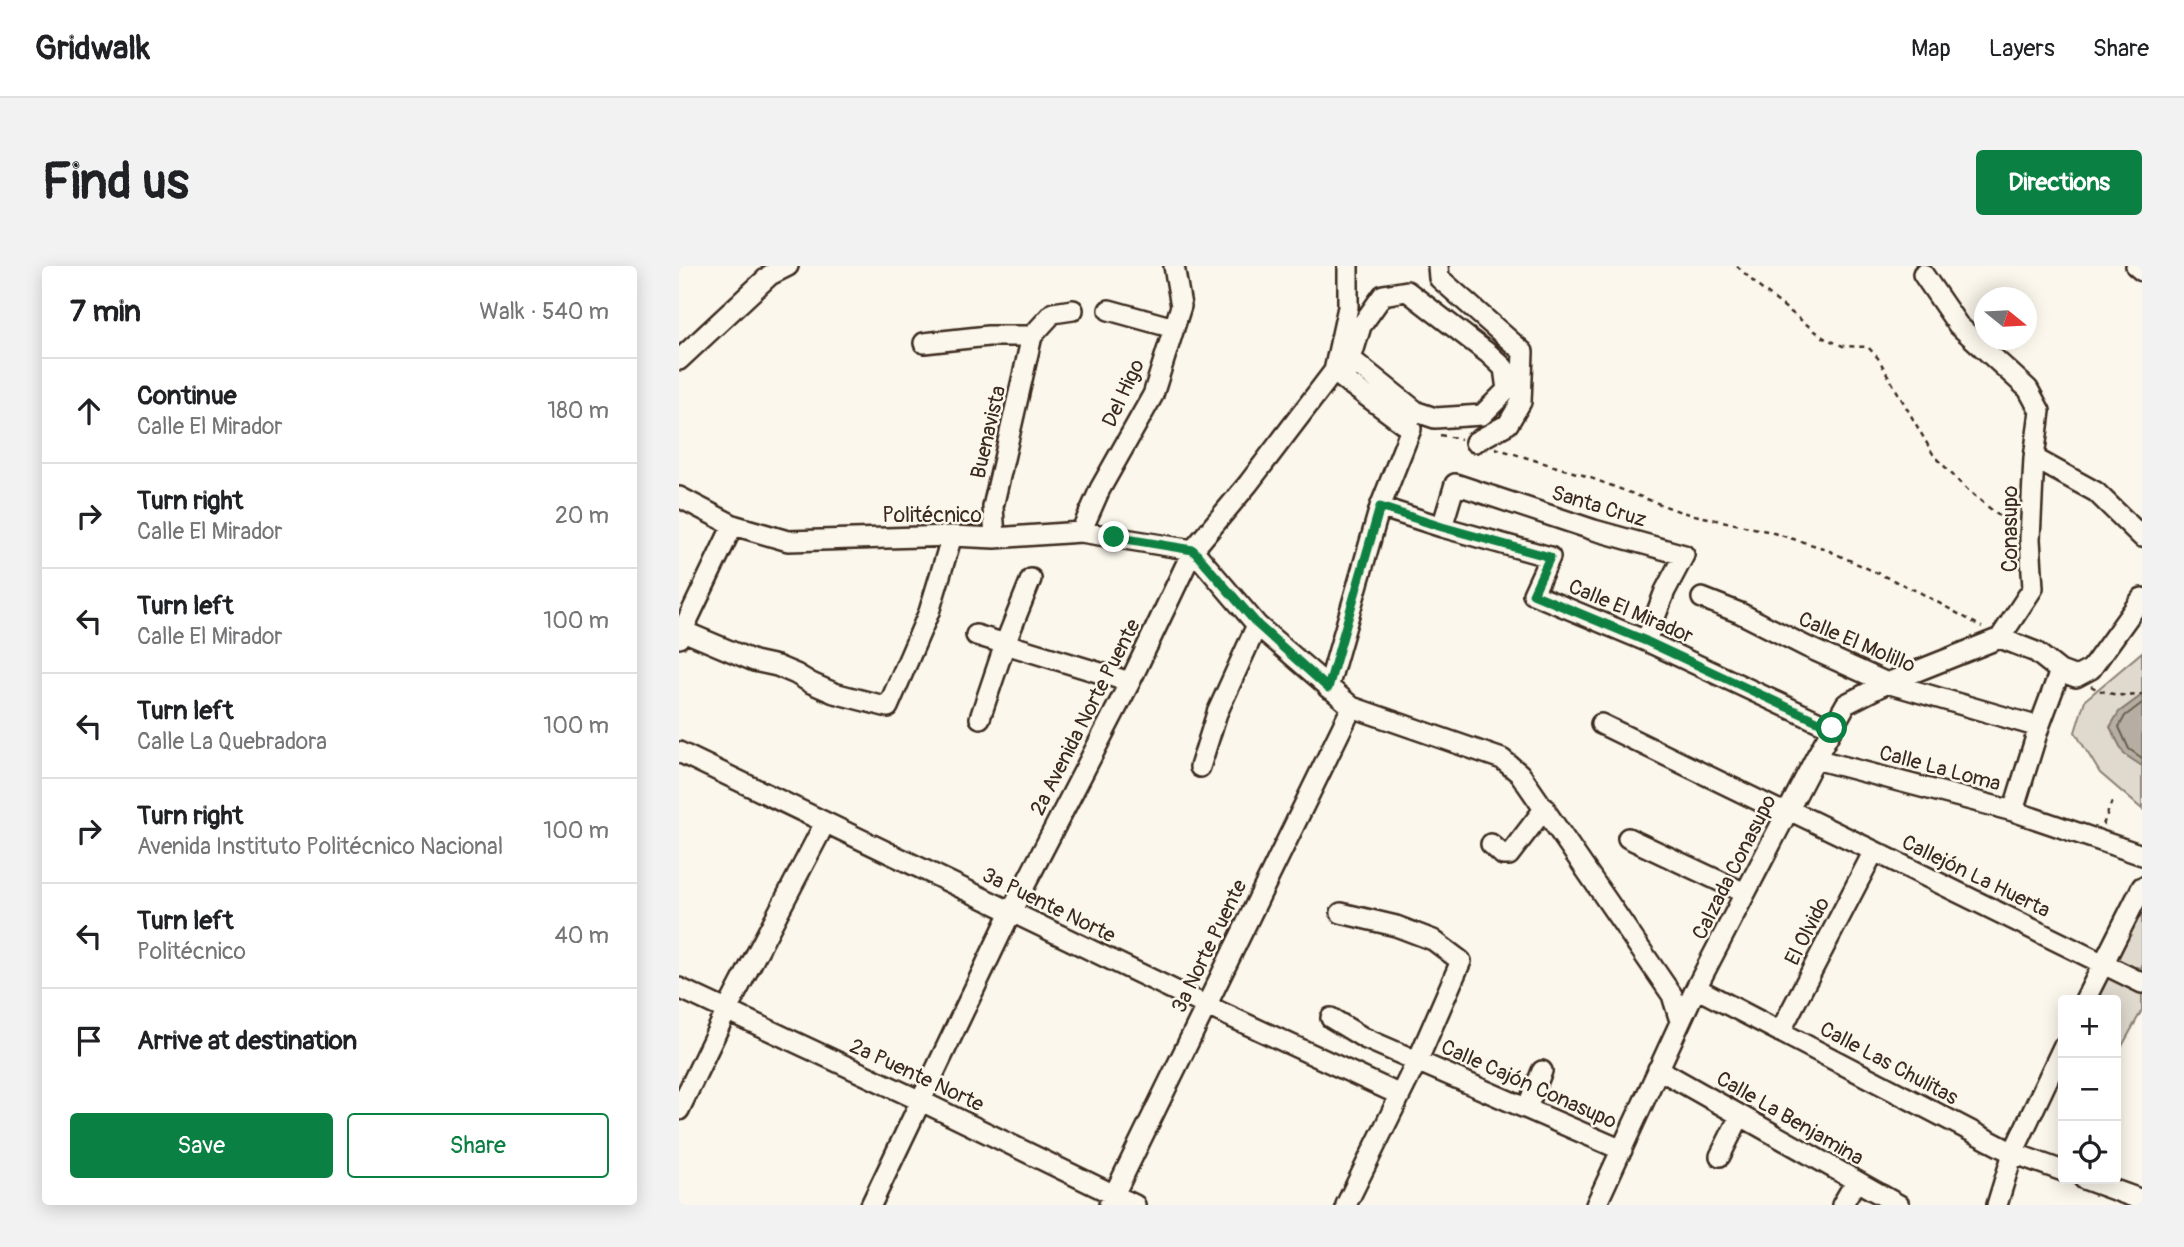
<!DOCTYPE html>
<html lang="en">
<head>
<meta charset="utf-8">
<style>
  body { margin:0; font-family:Pangolin,sans-serif; background:#f2f2f2; color:#202124 }
  .controls { position:absolute; right:21px; bottom:21px; display:grid; overflow:hidden; border-radius:7px; box-shadow:0 4px 18px #0003 }
  .controls button { width:63px; height:63px; display:grid; place-items:center; padding:0; border:0; border-bottom:2px solid #e0e0e0; background:#fff; color:#202124; font:35px sans-serif }
  .compass { position:absolute; left:1295px; top:21px; width:63px; height:63px; border-radius:50%; background:#fff; box-shadow:0 4px 18px #0003; rotate:108deg }
  .stop { position:absolute; width:21px; height:21px; margin:-16px; border:5px solid #0b8043; border-radius:50%; background:#fff }
  .stop.end { background:#0b8043; border-color:#fff; box-shadow:0 2px 7px #0008 }
  .list { margin:0; padding:0; list-style:none }
  h2 { display:flex; justify-content:space-between; align-items:center; height:91px; margin:0; padding:0 28px; font-size:30px }
  h2 small { font-size:23px; font-weight:400; color:#757577 }
  .list li { display:grid; grid-template-columns:46px 1fr auto; gap:21px; align-items:center; box-sizing:border-box; height:105px; padding:0 28px; border-top:2px solid #e0e0e0 }
  .list b { display:block; font-size:26px; white-space:nowrap }
  .list p { margin:0; font-size:23px; white-space:nowrap; color:#757577 }
  .list em { font-size:23px; font-style:normal; color:#757577 }
  .actions { display:flex; gap:14px; padding:21px 28px }
  .actions a { flex:1; padding:16px 0; border:2px solid #0b8043; border-radius:7px; text-align:center; font-size:24px; color:#0b8043 }
  .actions .main { background:#0b8043; color:#fff }
  .icon { flex:none; width:38px; height:38px; fill:none; stroke:currentColor; stroke-width:2; stroke-linecap:round; stroke-linejoin:round }
  .map { position:relative; flex:none; width:1463px; height:939px; overflow:hidden; border-radius:7px }
  header { display:flex; align-items:center; gap:42px; box-sizing:border-box; height:98px; padding:0 35px; background:#fff; border-bottom:2px solid #e0e0e0 }
  header strong { font-size:33px }
  nav { display:flex; gap:38px; margin-inline-start:auto; font-size:24px }
  .intro { display:flex; align-items:center; justify-content:space-between; box-sizing:border-box; height:168px; padding:0 42px }
  h1 { margin:0; font-size:49px }
  .button { padding:18px 32px; border-radius:7px; background:#0b8043; color:#fff; font-size:24px; font-weight:700 }
  main { display:flex; gap:42px; padding:0 42px }
  aside { flex:1; background:#fff; border-radius:7px; box-shadow:0 4px 18px #0003 }
  .map>svg:first-child { display:block }
  .green { fill:#dfd9ce; stroke:#8d8276; stroke-width:2 }
  .water { fill:#b6aea2; stroke:#85796d; stroke-width:2 }
  .lines { fill:none; stroke-linecap:round; stroke-linejoin:round }
  .shore { stroke:#6c5f53; stroke-width:2 }
  .minor-casing { stroke:#3b2a1e; stroke-width:24 }
  .path { stroke:#3b2a1e; stroke-width:2.5; stroke-dasharray:5 5; stroke-linecap:butt }
  .minor { stroke:#fbf7ec; stroke-width:19 }
  .route { stroke:#0b8043; stroke-width:9 }
  .labels { text-anchor:middle; stroke-width:5; stroke-linejoin:round; paint-order:stroke }
  .street-label { font-size:21px; fill:#3b2a1e; stroke:#fbf7ec }
</style>
</head>
<body>
<header>
<strong>Gridwalk</strong>
<nav><a>Map</a><a>Layers</a><a>Share</a></nav>
</header>
<div class="intro"><h1>Find us</h1><a class="button">Directions</a></div>
<main>
<aside>
<h2>7 min<small>Walk · 540 m</small></h2>
<ul class="list">
<li><svg class="icon" aria-label="ahead" viewBox="0 0 24 24"><path d="M12 20V5M6 11l6-6 6 6"/></svg><div><b>Continue</b><p>Calle El Mirador</p></div><em>180 m</em></li>
<li><svg class="icon" aria-label="right" viewBox="0 0 24 24"><path d="M7 20v-9h11M14 6l5 5-5 5"/></svg><div><b>Turn right</b><p>Calle El Mirador</p></div><em>20 m</em></li>
<li><svg class="icon" aria-label="left" viewBox="0 0 24 24"><path d="M17 20v-9H6M10 6l-5 5 5 5"/></svg><div><b>Turn left</b><p>Calle El Mirador</p></div><em>100 m</em></li>
<li><svg class="icon" aria-label="left" viewBox="0 0 24 24"><path d="M17 20v-9H6M10 6l-5 5 5 5"/></svg><div><b>Turn left</b><p>Calle La Quebradora</p></div><em>100 m</em></li>
<li><svg class="icon" aria-label="right" viewBox="0 0 24 24"><path d="M7 20v-9h11M14 6l5 5-5 5"/></svg><div><b>Turn right</b><p>Avenida Instituto Politécnico Nacional</p></div><em>100 m</em></li>
<li><svg class="icon" aria-label="left" viewBox="0 0 24 24"><path d="M17 20v-9H6M10 6l-5 5 5 5"/></svg><div><b>Turn left</b><p>Politécnico</p></div><em>40 m</em></li>
<li><svg class="icon" aria-label="arrive" viewBox="0 0 24 24"><path d="M6 21V4h12l-3 4 3 4H6"/></svg><div><b>Arrive at destination</b></div></li>
</ul>
<div class="actions"><a class="main">Save</a><a>Share</a></div>
</aside>
<div class="map">
<svg width="1463" height="939" viewBox="0 0 1463 939">
  <rect width="100%" height="100%" fill="#fbf7ec"/>
  <filter id="ink" filterUnits="userSpaceOnUse"><feTurbulence type="fractalNoise" baseFrequency=".0143" numOctaves="2"/><feDisplacementMap in="SourceGraphic" scale="14" xChannelSelector="R" yChannelSelector="G"/><feConvolveMatrix kernelMatrix="1 2 1 2 8 2 1 2 1" color-interpolation-filters="sRGB"/></filter>
  <g filter="url(#ink)">
    <path class="green" d="M 1463,386 L 1463,543 L 1421,507 L 1396,466 L 1406,434 Z
      M 1463,637 L 1463,702 C 1454,700 1445,701 1435,700 Z
      M 1427,707 L 1463,725 L 1463,744 L 1437,791 L 1437,734 L 1414,734 Z"/>
    <path class="water" d="M 1463,429 L 1463,500 L 1445,488 L 1431,461 L 1440,446 Z"/>
    <g class="lines">
      <path class="shore" d="M 1463,437 L 1446,450 L 1440,461 L 1450,483 L 1463,492"/>
      <g class="minor-casing">
        <path id="minor" d="M 759,0 L 760,12 L 844,86 L 842,136 L 829,158 L 796,176
          M 1457,0 L 1463,5
          M 1244,8 L 1279,59 L 1349,123 L 1361,145 L 1355,192 L 1351,273 L 1354,322 L 1321,372
          M 430,44 L 495,62
          M 353,70 L 374,47 L 394,44
          M 245,77 L 309,70 L 353,70
          M 0,94 L 91,9 L 109,0
          M 666,113 L 682,60 L 704,29 L 728,25 L 810,88 L 825,102 L 828,124 L 803,149 L 756,152 L 738,146 L 672,93
          M 1355,192 L 1417,226 L 1463,271
          M 0,231 L 54,259 L 109,275 L 273,270 L 316,272 L 402,266 L 514,284 L 578,359 L 673,441 L 823,493 L 841,508 L 993,729 L 1001,755
          M 701,241 L 763,261 L 871,291 L 854,328 L 967,375 L 1153,462
          M 763,261 L 776,218 L 915,264 L 1005,289 L 986,325 L 967,375
          M 402,266 L 421,223 L 474,129 L 502,40 L 495,0
          M 316,272 L 314,241 L 353,70
          M 1023,332 L 1061,347 L 1128,381 L 1208,417 L 1360,461
          M 4,365 L 75,395 L 98,400 L 117,408 L 132,417 L 155,427 L 209,441 L 250,346 L 273,270
          M 297,369 L 451,416
          M 0,372 L 54,259
          M 1321,372 L 1357,386 L 1381,405 L 1397,411 L 1412,403 L 1463,332
          M 649,422 L 701,241 L 732,163 L 655,106
          M 301,452 L 326,378 L 352,313
          M 922,458 L 1099,544 L 1110,544 L 1195,585 L 1463,717
          M 0,486 L 526,739 L 721,829
          M 1136,493 L 1334,545 L 1463,589
          M 521,501 L 538,447 L 578,359
          M 1334,545 L 1360,461 L 1381,405
          M 949,572 L 1066,627
          M 812,578 L 824,589 L 830,589 L 866,542
          M 662,647 L 717,660 L 754,674 L 782,695 L 741,789 L 667,939
          M 0,722 L 242,835 L 456,939
          M 1017,722 L 1334,887 L 1384,905
          M 1406,734 L 1463,621
          M 652,752 L 685,772 L 943,884
          M 1101,766 L 1195,585
          M 979,803 L 1220,939
          M 848,842 L 863,805
          M 0,844 L 48,744 L 146,557
          M 1041,890 L 1061,850
          M 1405,913 L 1463,934
          M 192,939 L 332,646 L 451,416 L 514,284 L 569,218 L 655,105 L 669,41 L 669,0
          M 430,939 L 673,441
          M 917,939 L 1017,722 L 1136,493 L 1167,438 L 1208,417 L 1321,372
          M 1163,939 L 1177,915
          M 1318,939 L 1334,887 L 1384,781"/>
      </g>
      <path class="path" d="M 1058,0 L 1081,22 L 1145,72 L 1164,80 L 1189,81 L 1199,92 L 1254,188 L 1285,221 L 1336,263
        M 761,169 L 782,173
        M 816,182 L 904,209 L 1002,246 L 1088,265 L 1144,282 L 1242,327 L 1303,361
        M 1412,420 C 1425,428 1448,432 1463,428
        M 1424,559 L 1433,535"/>
      <use href="#minor" class="minor"/>
    </g>
  </g>
  <g class="lines" filter="url(#ink)">
    <path class="route" d="M 435,271 L 514,284 L 579,359 L 649,422 L 701,241 L 763,261 L 871,291 L 854,328 L 967,375 L 1153,462"/>
  </g>
  <g class="labels">
    <g class="street-label">
      <text transform="translate(444 127) rotate(-65)" y="7">Del Higo</text>
      <text transform="translate(309 166) rotate(-77)" y="7">Buenavista</text>
      <text transform="translate(920 240) rotate(17)" y="7">Santa Cruz</text>
      <text x="253" y="256">Politécnico</text>
      <text transform="translate(1331 263) rotate(-90)" y="7">Conasupo</text>
      <text transform="translate(952 345) rotate(23)" y="7">Calle El Mirador</text>
      <text transform="translate(1178 376) rotate(23)" y="7">Calle El Molillo</text>
      <text transform="translate(406 451) rotate(-63)" y="7">2a Avenida Norte Puente</text>
      <text transform="translate(1261 502) rotate(15)" y="7">Calle La Loma</text>
      <text transform="translate(1055 601) rotate(-63)" y="7">Calzada Conasupo</text>
      <text transform="translate(1297 610) rotate(26)" y="7">Callejón La Huerta</text>
      <text transform="translate(370 639) rotate(26)" y="7">3a Puente Norte</text>
      <text transform="translate(1128 665) rotate(-63)" y="7">El Olvido</text>
      <text transform="translate(530 680) rotate(-64)" y="7">3a Norte Puente</text>
      <text transform="translate(1210 797) rotate(28)" y="7">Calle Las Chulitas</text>
      <text transform="translate(238 809) rotate(25)" y="7">2a Puente Norte</text>
      <text transform="translate(850 818) rotate(24)" y="7">Calle Cajón Conasupo</text>
      <text transform="translate(1111 852) rotate(30)" y="7">Calle La Benjamina</text>
    </g>
  </g>
</svg>
<div class="controls">
<button>+</button>
<button>−</button>
<button><svg class="icon" aria-label="locate" viewBox="0 0 24 24"><circle cx="12" cy="12" r="6"/><path d="M12 2v4M12 18v4M2 12h4M18 12h4"/></svg></button>
</div>
<svg class="compass" viewBox="-18 -18 36 36"><path d="M0-13l5 13h-10z" fill="#e53935"/><path d="M0 13l5-13h-10z" fill="#757577"/></svg>
<div class="stop" style="left:1153px;top:462px"></div>
<div class="stop end" style="left:435px;top:271px"></div>
</div>
</main>
</body>
</html>
